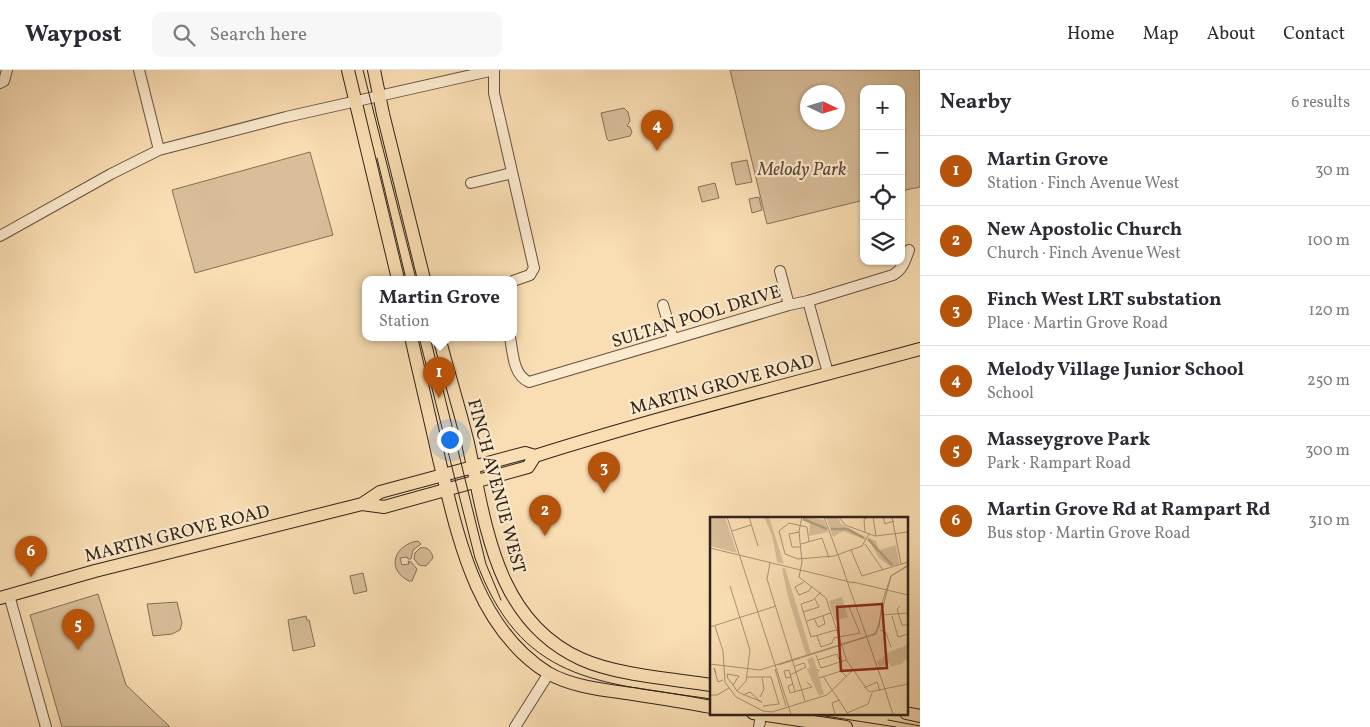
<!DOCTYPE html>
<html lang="en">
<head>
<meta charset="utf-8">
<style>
  body { margin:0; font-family:Vollkorn,serif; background:#f7f7f7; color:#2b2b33 }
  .controls { position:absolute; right:15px; top:15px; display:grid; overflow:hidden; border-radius:10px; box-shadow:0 1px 4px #0004 }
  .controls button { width:45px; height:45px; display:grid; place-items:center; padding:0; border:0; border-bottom:1px solid #e1e1e2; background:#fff; color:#2b2b33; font:25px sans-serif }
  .compass { position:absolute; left:800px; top:15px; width:45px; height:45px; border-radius:50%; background:#fff; box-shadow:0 1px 4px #0004; rotate:94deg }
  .you { position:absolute; left:449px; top:369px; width:18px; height:18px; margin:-12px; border:4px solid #fff; border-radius:50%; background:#1a73e8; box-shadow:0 0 0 8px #1a73e833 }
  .badge { display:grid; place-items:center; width:32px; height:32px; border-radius:50%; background:#b45309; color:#fff; font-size:16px; font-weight:700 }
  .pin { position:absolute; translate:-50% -41px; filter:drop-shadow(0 1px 2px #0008) }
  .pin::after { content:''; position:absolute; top:26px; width:18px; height:15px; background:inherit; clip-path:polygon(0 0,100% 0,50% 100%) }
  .popup { position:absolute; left:362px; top:206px; width:155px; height:65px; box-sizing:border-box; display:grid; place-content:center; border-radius:10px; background:#fff; filter:drop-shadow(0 1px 4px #0005); font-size:16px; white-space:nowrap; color:#7c7c81 }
  .popup b { font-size:19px; color:#2b2b33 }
  .popup::after { content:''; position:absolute; left:50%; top:100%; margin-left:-10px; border:10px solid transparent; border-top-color:#fff }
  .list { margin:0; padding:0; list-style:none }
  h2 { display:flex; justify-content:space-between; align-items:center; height:65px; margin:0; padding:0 20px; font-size:21px }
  h2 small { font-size:16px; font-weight:400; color:#7c7c81 }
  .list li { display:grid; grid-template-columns:32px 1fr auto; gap:15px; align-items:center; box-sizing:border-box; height:70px; padding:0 20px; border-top:1px solid #e1e1e2 }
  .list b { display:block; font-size:19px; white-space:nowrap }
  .list p { margin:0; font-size:16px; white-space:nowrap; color:#7c7c81 }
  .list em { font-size:16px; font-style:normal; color:#7c7c81 }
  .icon { flex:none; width:28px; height:28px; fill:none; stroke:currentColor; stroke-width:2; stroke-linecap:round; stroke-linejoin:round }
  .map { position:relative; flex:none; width:920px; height:657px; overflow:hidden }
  header { display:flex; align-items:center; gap:30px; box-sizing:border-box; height:70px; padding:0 25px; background:#fff; border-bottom:1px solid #e1e1e2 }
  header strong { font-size:24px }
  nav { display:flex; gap:28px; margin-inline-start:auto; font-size:18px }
  .search { width:350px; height:45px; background:#f7f7f7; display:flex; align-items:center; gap:12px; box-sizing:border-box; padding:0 18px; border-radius:10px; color:#7c7c81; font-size:19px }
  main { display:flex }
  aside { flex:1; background:#fff }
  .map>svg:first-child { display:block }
  .green { fill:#d8be99; stroke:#84705a; fill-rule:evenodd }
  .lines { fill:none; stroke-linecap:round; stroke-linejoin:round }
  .minor-casing { stroke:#625241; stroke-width:12 }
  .major-casing { stroke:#30231b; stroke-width:14 }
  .minor { stroke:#fceace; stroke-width:10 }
  .major { stroke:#fadeb3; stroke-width:12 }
  .tram { stroke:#30231b; stroke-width:1 }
  .labels { text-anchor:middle; stroke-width:4.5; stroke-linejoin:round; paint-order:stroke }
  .park-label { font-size:18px; font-style:italic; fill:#5a4a3a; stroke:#fceace }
  .street-label { font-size:18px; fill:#30231b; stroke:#fceace }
  .inset-river { fill:none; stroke:#b59e7f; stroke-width:2.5 }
  .inset-road { fill:none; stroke:#a99376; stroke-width:1 }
  .view { fill:#8f2418; fill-opacity:0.15; stroke:#8f2418; stroke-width:2.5 }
  .inset-edge { fill:none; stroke:#30231b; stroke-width:2.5 }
</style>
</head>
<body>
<header>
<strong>Waypost</strong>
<div class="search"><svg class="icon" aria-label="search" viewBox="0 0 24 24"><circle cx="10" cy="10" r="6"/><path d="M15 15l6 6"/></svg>Search here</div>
<nav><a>Home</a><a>Map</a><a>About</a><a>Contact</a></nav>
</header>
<main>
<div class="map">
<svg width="920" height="657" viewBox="0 0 920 657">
  <rect width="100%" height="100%" fill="#fadeb3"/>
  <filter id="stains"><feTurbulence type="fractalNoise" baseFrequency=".004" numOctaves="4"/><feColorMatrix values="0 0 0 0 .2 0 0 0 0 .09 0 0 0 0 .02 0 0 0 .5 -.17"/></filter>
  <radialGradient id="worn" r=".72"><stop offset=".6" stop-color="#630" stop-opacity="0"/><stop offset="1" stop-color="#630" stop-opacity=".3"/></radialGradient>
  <path class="green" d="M 730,0 L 920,0 L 920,117 L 901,121 L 901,19 L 864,19 L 864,130 L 767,154 ZM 808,22 L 838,22 L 838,52 L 808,52 Z
    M 624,38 L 628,42 L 630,51 L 627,56 L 630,57 L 632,62 L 630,66 L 609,71 L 607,69 L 601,43 Z
    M 310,82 L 333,165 L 195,203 L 172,120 Z
    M 747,90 L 752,112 L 736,115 L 731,93 Z
    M 715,113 L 719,128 L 702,132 L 698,117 Z
    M 759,127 L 762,140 L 752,143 L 749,129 Z
    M 413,472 L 418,471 L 421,474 L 413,480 L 411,489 L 408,489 L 407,487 L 400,488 L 402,495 L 409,494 L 408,491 L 411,492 L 417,499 L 412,511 L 409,511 C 388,501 392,479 413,472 Z
    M 420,478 C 427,476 432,481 433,488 L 426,496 L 419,495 L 414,489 L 415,483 Z
    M 363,503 L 367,521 L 354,524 L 350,506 Z
    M 98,524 L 126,615 L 170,657 L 62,657 L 30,545 Z
    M 177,532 L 182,553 L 180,560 L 172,564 L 153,566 L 147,534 Z
    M 306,546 L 307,550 L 309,550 L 315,576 L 293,581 L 288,550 Z"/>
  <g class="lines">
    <g class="minor-casing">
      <path id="minor" d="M 139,0 L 159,80
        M 494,0 L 494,23 L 534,198 L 530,205 L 513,211
        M 0,13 L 4,11 L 7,0
        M 471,113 L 512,103
        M 0,166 L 111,104 L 159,80 L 286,47 L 494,0
        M 780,201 L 789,235
        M 808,231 L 828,303
        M 663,235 L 673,269
        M 510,267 C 513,283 513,305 529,312 L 789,235 L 808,231 L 893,205 C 903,199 905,191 909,180
        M 9,525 L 46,657
        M 515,657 L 549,603
        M 759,657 L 761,645"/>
    </g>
    <g class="major-casing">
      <path id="major" d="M 348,0 L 398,209
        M 374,0 L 383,44 L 424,209
        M 411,267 C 420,307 430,348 439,389 C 458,466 475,557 548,603 C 572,617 605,620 633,624 C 659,628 685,632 711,637
        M 439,267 C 448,302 459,337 468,373 C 486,455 495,550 581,589 C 616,605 673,609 711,615
        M 362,434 L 384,437 L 528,397 L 535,386
        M 0,528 L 95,501 L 362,434 L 380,422 L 525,383 L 535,386 C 662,346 791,314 920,279
        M 753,643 L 846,657
        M 906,643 L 920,646"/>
    </g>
    <use href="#minor" class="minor"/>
    <use href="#major" class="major"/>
    <path class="tram" d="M 363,0 L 416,209
      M 377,88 L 406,209
      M 419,267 L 475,488 C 520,613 597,612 711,629
      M 430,267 L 486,494 L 501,530
      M 806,643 L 896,657
      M 888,650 L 920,656"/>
  </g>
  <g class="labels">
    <g class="park-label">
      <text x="802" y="105">Melody Park</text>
    </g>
    <g class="street-label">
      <text transform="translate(696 246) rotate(-17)" y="6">SULTAN POOL DRIVE</text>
      <text transform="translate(722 314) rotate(-15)" y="6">MARTIN GROVE ROAD</text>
      <text transform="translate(497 416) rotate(75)" y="6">FINCH AVENUE WEST</text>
      <text transform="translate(177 463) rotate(-14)" y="6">MARTIN GROVE ROAD</text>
    </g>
  </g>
  <g transform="translate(710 447)">
    <rect width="198" height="198" fill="#fadeb3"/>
    <path d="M 0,0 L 15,0 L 27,36 L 0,29 ZM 54,0 L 59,0 L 74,47 L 67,45 L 62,18 ZM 94,0 L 114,3 L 118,15 L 99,19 L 100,5 L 93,3 ZM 116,0 L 128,0 L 131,7 L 157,21 L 156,23 L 133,14 L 123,20 ZM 158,21 L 166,24 L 169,33 L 186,28 L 189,47 L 181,50 L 169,41 ZM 72,51 L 75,51 L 101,136 L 96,138 L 78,80 ZM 132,80 L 138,100 L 125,104 L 119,84 ZM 197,128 L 197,141 L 191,147 L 181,150 L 180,146 L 169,150 L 167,145 L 179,135 ZM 103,140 L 107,152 L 110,152 L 108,157 L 114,177 L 109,179 L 97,152 L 100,151 L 97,142 Z" fill="#d8be99"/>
    <path class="inset-river" d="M 93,2 L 117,12M 121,12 L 137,12 L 154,21M 158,22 L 182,48"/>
    <path class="inset-road" d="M 17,0 L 81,197M 39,0 L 48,29M 92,0 L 89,14 L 92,45 L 89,60 L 116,81 L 137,144 L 159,175 L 198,167M 114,0 L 135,57M 129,0 L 135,8 L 165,19 L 198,15M 163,0 L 166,19M 173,0 L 175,7 L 184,4M 182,0 L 191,47M 22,14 L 41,8M 89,15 L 79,17 L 82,30 L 90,30M 155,15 L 154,2 L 159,0M 99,25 L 97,10 L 79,6 L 69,14 L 75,37 L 88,42 L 124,39 L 152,29 L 159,17M 91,27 L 112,21 L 119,41M 155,27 L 173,53M 0,31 L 144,66M 141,33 L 152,59 L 198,45M 60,46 L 57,62 L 95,184M 134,55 L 177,178M 94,65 L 85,70 L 89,78 L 99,74 L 102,69M 143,65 L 198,78M 20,69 L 40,133 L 36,164 L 27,174M 111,75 L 103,83 L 91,87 L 101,120 L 126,113M 190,89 L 187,92 L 192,108 L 198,108M 93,95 L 109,90 L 105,82M 172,98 L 198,96M 182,99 L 188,120 L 198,117M 104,101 L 108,110 L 115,107 L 113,99M 97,104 L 121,96M 5,109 L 13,134 L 15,165 L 26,180 L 53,194 L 62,195 L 117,178 L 143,153M 0,110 L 66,89M 170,113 L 176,116 L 181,130M 107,119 L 111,130 L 122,126 L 124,121 L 150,116 L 139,90M 106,138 L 111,151 L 136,143M 108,143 L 127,137 L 130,145M 0,147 L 50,153 L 164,117 L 169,110 L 172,86 L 181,59 L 198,48M 68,148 L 166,117 L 181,59 L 198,49M 65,152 L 76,189M 6,156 L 4,151 L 8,165 L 13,163M 80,158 L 96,150 L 94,146 L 85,149M 113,159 L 138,197M 37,160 L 61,160 L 69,187 L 53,189M 81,160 L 76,161 L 74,154 L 79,153 L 85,175M 109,161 L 131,154 L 136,159M 83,167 L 78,169 L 80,176 L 102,170 L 97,165M 23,168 L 29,159 L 17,157 L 18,162 L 23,168 L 27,174 L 30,176 L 52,185M 154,171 L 167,165 L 170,174M 176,176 L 183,197M 0,178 L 7,178 L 19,171M 33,178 L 40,175 L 52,186M 50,180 L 54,172 L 52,160M 137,196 L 158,187 L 162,176M 125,197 L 122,186 L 130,183"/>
    <path class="view" d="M 172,87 L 177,151 L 131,154 L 127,90 Z"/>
    <rect width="198" height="198" class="inset-edge"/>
  </g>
  <rect width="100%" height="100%" filter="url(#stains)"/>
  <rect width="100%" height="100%" fill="url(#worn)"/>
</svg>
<div class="controls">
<button>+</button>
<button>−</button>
<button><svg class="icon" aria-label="locate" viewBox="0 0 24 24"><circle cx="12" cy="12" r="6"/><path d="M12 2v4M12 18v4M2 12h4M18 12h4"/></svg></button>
<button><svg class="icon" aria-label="layers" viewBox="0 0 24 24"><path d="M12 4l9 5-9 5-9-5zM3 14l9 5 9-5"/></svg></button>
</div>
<svg class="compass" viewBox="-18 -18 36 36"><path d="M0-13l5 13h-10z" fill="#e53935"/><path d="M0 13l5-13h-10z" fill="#7c7c81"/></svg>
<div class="you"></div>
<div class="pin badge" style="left:439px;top:328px">1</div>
<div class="popup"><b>Martin Grove</b>Station</div>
<div class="pin badge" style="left:545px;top:466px">2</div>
<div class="pin badge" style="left:604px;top:423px">3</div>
<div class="pin badge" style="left:657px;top:81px">4</div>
<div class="pin badge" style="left:78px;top:580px">5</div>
<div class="pin badge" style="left:31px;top:507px">6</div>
</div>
<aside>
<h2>Nearby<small>6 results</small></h2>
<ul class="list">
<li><span class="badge">1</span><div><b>Martin Grove</b><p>Station · Finch Avenue West</p></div><em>30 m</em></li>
<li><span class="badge">2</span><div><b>New Apostolic Church</b><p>Church · Finch Avenue West</p></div><em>100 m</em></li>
<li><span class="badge">3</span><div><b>Finch West LRT substation</b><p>Place · Martin Grove Road</p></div><em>120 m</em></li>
<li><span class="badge">4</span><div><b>Melody Village Junior School</b><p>School</p></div><em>250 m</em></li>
<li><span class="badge">5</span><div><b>Masseygrove Park</b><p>Park · Rampart Road</p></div><em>300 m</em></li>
<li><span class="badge">6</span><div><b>Martin Grove Rd at Rampart Rd</b><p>Bus stop · Martin Grove Road</p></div><em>310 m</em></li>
</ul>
</aside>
</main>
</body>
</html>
